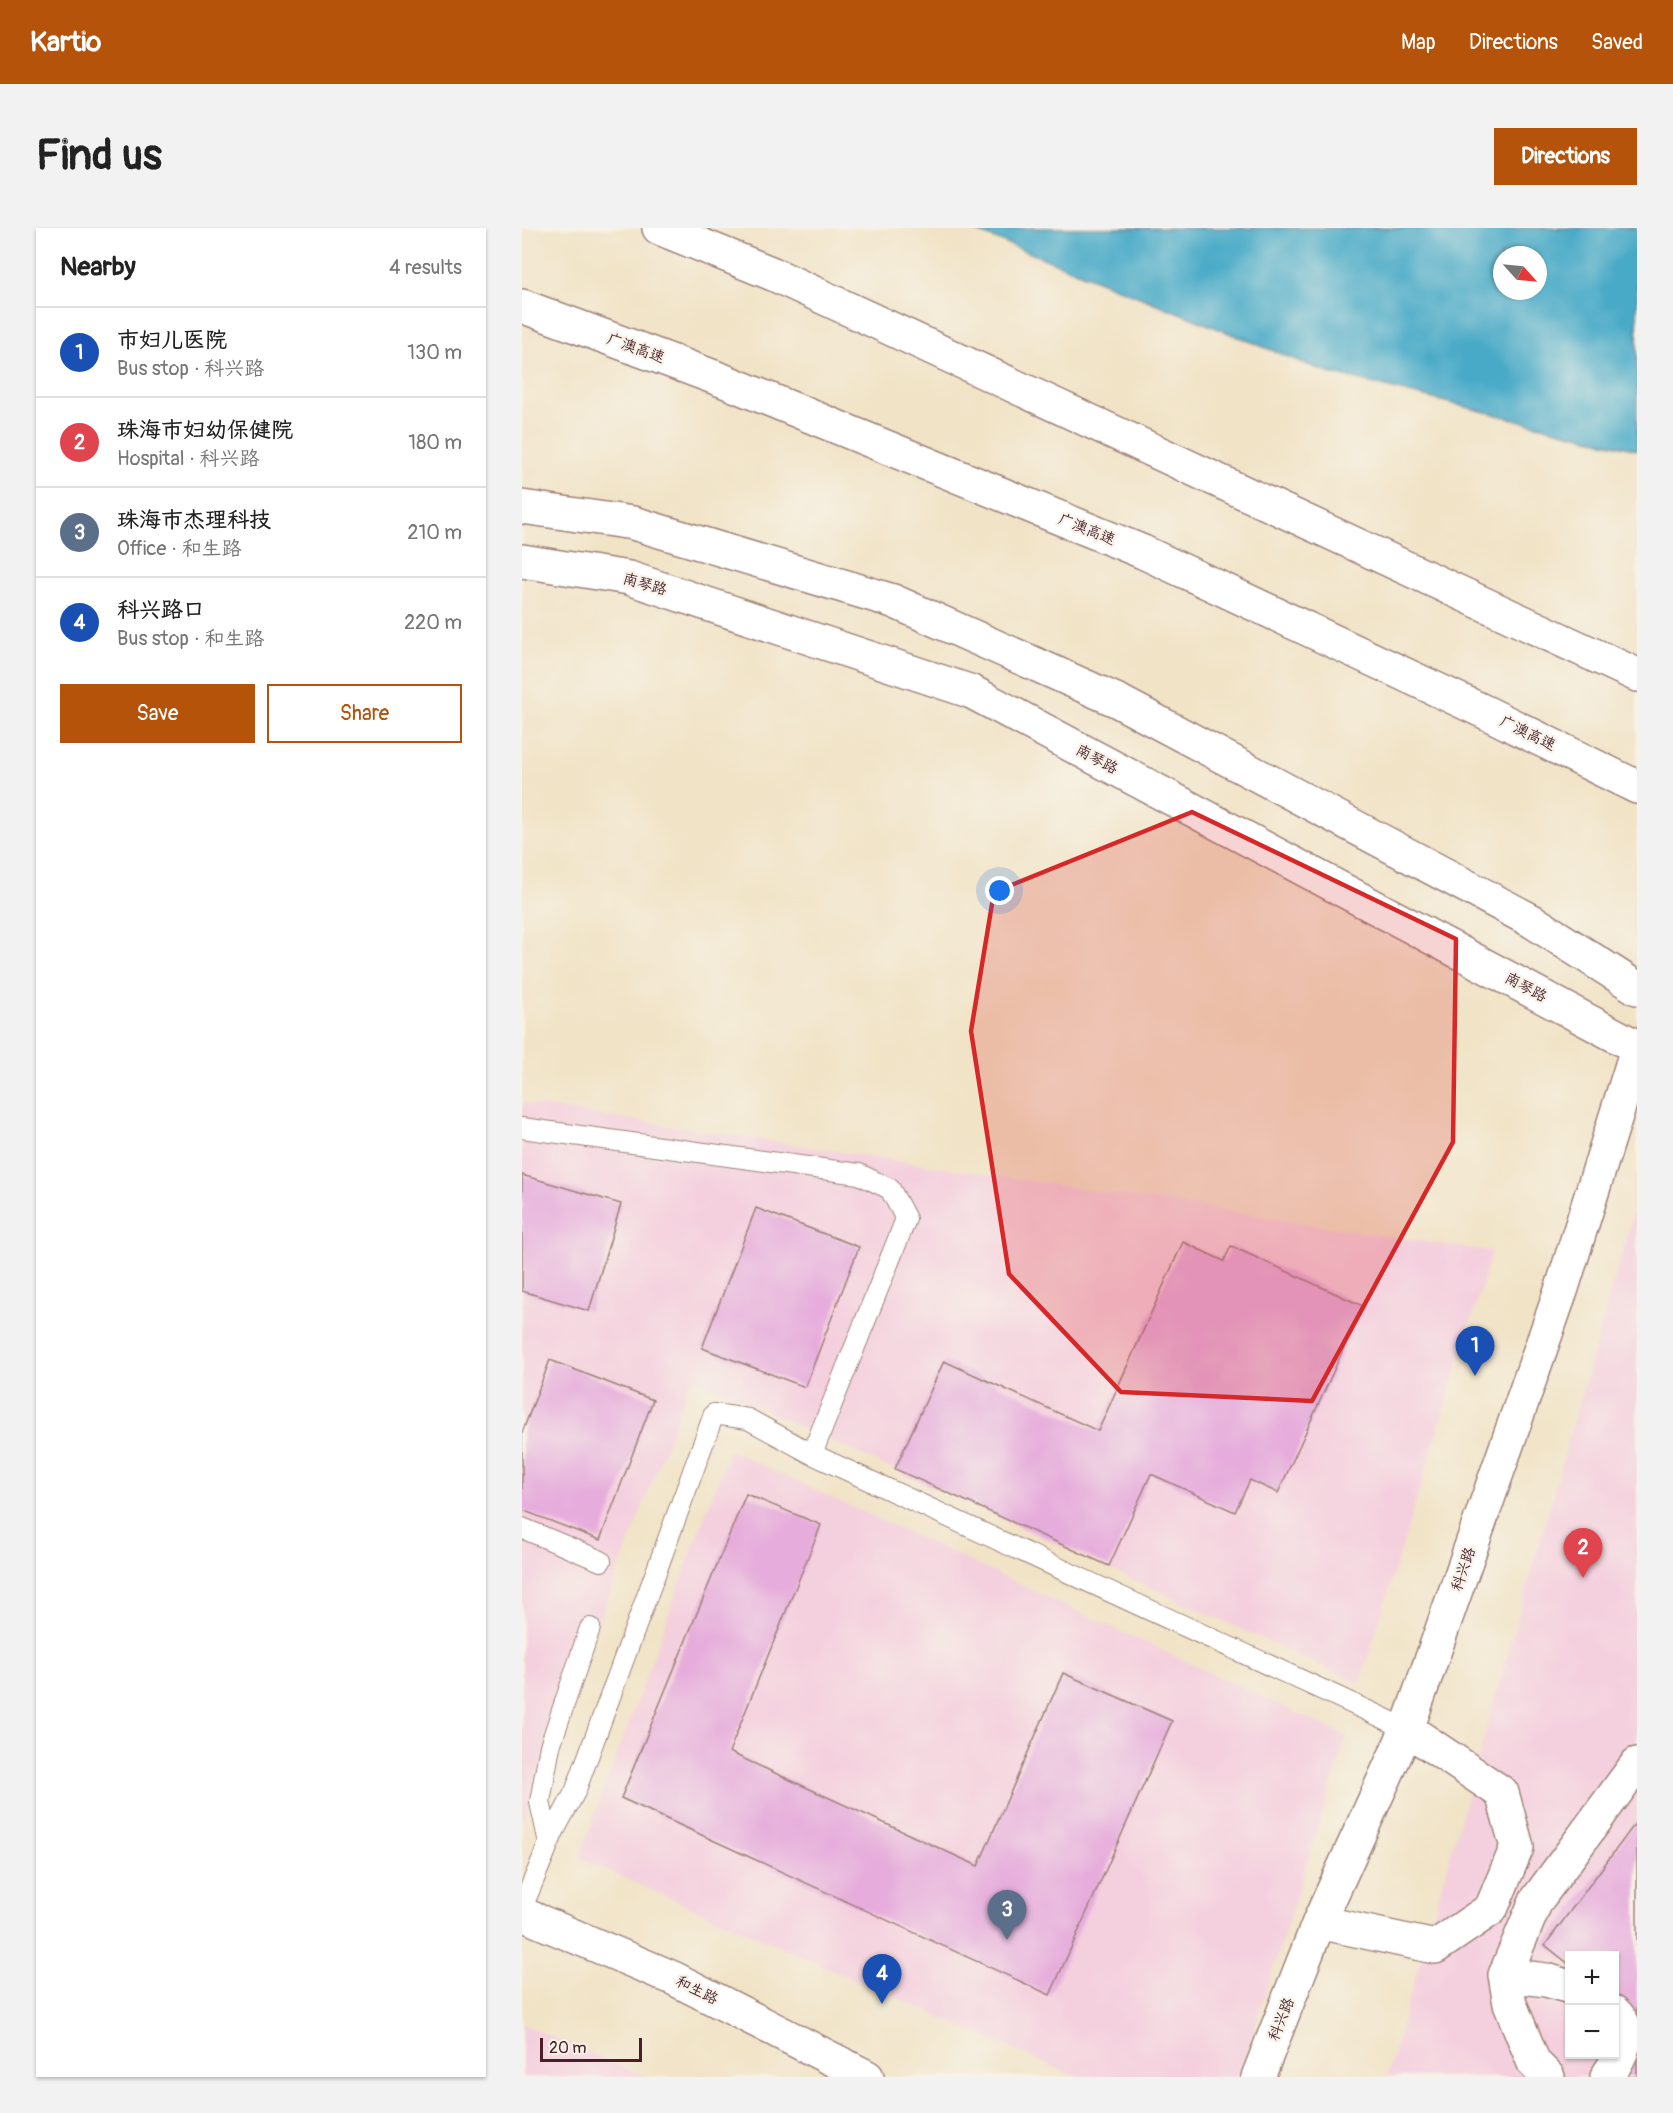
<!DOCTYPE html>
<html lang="en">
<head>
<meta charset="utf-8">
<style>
  body { margin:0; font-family:Pangolin,"LXGW WenKai TC",sans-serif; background:#f2f2f2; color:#222 }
  .controls { position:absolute; right:18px; bottom:18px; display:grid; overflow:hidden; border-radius:0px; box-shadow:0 2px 4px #0004 }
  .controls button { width:54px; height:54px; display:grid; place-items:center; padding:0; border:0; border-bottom:2px solid #e0e0e0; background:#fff; color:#222; font:30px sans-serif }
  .compass { position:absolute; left:971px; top:18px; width:54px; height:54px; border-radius:50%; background:#fff; box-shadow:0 2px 4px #0004; rotate:117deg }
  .scale { position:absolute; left:18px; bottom:15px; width:102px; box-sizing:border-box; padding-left:6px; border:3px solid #4a1f2b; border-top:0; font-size:16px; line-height:21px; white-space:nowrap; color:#4a1f2b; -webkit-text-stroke:4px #f7f3e8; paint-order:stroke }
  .you { position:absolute; left:478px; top:663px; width:21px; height:21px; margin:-15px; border:4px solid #fff; border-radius:50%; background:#1a73e8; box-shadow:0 0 0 9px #1a73e833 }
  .badge { display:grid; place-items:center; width:39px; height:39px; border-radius:50%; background:#b45309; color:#fff; font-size:20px; font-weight:700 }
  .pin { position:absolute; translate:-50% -50px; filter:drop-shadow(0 2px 3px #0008) }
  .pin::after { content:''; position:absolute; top:32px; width:21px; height:18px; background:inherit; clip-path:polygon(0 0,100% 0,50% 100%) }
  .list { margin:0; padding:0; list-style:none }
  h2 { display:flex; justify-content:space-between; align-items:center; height:78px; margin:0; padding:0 24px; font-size:26px }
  h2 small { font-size:20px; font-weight:400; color:#767676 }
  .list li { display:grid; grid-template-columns:39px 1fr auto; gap:18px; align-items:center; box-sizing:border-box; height:90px; padding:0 24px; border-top:2px solid #e0e0e0 }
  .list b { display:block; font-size:22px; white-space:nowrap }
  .list p { margin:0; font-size:20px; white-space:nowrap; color:#767676 }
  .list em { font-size:20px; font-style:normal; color:#767676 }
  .actions { display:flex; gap:12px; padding:18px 24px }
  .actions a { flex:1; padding:14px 0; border:2px solid #b45309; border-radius:0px; text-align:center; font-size:21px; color:#b45309 }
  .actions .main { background:#b45309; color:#fff }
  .map { position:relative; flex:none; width:1115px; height:1849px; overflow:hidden; border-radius:0px }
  header { display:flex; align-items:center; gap:36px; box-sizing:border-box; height:84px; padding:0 30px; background:#b45309; color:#fff }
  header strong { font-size:28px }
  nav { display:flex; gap:33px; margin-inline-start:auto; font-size:21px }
  .intro { display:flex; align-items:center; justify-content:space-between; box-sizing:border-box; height:144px; padding:0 36px }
  h1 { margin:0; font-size:42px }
  .button { padding:15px 27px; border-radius:0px; background:#b45309; color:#fff; font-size:21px; font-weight:700 }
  main { display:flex; gap:36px; padding:0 36px }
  aside { flex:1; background:#fff; border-radius:0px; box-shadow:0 2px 4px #0004 }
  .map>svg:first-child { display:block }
  .built { fill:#f4cfde; fill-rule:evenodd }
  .water { fill:#49aac8; stroke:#4a647a; stroke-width:1.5; fill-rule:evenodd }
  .building { fill:#e6addc }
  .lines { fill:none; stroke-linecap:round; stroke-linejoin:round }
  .service-casing { stroke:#9e8178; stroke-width:22 }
  .minor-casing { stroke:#9e8178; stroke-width:36 }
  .primary-casing { stroke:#9e8178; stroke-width:36 }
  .motorway-casing { stroke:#9e8178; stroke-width:36 }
  .service { stroke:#fff; stroke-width:20 }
  .minor { stroke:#fff; stroke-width:33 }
  .primary { stroke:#fff; stroke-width:33 }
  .motorway { stroke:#fff; stroke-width:33 }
  .marked { fill:#d62828; fill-opacity:0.2; stroke:#d62828; stroke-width:4.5; stroke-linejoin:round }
  .labels { text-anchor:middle; stroke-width:4.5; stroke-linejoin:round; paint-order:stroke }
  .street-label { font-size:15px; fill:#4a1f2b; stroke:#f7f3e8 }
</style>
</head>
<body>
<header>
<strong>Kartio</strong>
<nav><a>Map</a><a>Directions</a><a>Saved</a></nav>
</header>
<div class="intro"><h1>Find us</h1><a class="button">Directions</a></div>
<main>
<aside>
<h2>Nearby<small>4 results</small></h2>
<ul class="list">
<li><span class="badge" style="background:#1a4fb4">1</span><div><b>市妇儿医院</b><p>Bus stop · 科兴路</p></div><em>130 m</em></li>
<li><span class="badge" style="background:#e0444e">2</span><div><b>珠海市妇幼保健院</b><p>Hospital · 科兴路</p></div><em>180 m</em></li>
<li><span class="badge" style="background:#5c6f8a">3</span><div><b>珠海市杰理科技</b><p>Office · 和生路</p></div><em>210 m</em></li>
<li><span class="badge" style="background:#1a4fb4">4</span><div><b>科兴路口</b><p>Bus stop · 和生路</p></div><em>220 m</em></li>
</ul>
<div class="actions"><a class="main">Save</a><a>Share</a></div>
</aside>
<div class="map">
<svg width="1115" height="1849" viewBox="0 0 1115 1849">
  <rect width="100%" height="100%" fill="#f7f3e8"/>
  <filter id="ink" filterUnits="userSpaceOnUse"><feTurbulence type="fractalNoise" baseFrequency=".0167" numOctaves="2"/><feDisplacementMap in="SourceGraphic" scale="12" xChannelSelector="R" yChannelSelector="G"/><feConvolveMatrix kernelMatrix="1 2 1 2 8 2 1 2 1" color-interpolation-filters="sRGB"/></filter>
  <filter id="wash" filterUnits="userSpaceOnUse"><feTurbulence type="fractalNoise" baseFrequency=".008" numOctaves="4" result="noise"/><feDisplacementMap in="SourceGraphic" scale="24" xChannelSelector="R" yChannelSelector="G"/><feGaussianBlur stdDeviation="1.35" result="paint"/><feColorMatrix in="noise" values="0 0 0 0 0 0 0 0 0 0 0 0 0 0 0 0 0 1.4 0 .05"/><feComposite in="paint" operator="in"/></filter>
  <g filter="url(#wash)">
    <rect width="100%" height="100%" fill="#f1e3c6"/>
    <path class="built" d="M 0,875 L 970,1024 L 838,1456 L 170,1149 L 0,1595 Z
      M 1115,972 L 1115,1849 L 865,1849 ZM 1048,1728 L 1092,1728 L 1092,1826 L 1048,1826 Z
      M 207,1222 L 825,1508 L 717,1849 L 554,1849 L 57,1630 Z
      M 0,1796 L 125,1849 L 0,1849 Z"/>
    <path class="water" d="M 446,0 L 1115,0 L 1115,222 L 804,144 ZM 980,27 L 1016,27 L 1016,63 L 980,63 Z"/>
    <g id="blocks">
      <path class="building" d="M 0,947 L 99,976 L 67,1083 L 0,1063 Z
        M 234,980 L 337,1019 L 283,1159 L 180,1120 Z
        M 661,1014 L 702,1033 L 709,1018 L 841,1078 L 756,1265 L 728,1252 L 713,1284 L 629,1246 L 587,1338 L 373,1241 L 422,1133 L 576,1203 Z
        M 28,1132 L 131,1172 L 78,1312 L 0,1282 L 0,1205 Z
        M 224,1266 L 299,1297 L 207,1524 L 456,1638 L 541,1445 L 650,1493 L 528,1767 L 99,1570 Z
        M 1115,1593 L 1115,1794 L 1092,1775 L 1092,1728 L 1048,1728 L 1048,1737 L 1023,1717 Z
        M 1115,1804 L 1115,1849 L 1092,1849 Z"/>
    </g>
  </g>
  <g filter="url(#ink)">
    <use href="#blocks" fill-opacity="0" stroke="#9e8178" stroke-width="1.5"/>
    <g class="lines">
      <g class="service-casing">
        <path id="service" d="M 0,900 L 337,946 L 368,961 L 384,991 L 290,1226 L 885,1501
          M 0,1300 L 79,1333
          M 27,1615 L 18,1574 L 28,1518 L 68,1400
          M 0,1680 L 32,1603 L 53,1564 L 192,1186 L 226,1191 L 290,1226"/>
      </g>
      <g class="minor-casing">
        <path id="minor" d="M 0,1686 L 151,1750 L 345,1849
          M 797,1694 L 913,1719 L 969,1681 L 995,1619 L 980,1565 L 885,1501
          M 983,1747 L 1024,1752 L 1048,1759
          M 736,1849 L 797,1694 L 885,1501 L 1040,1060 L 1115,821
          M 1026,1849 L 1012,1835 L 988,1776 L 983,1747 L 1014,1673 L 1115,1536
          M 1085,1849 C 1098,1830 1114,1804 1092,1784"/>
      </g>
      <g class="primary-casing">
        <path id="primary" d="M 0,279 L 111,295 L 371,373 L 596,473 L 1010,693 L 1115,760
          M 0,333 L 107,350 L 450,464 L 1115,819"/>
      </g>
      <g class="motorway-casing">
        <path id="motorway" d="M 137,0 L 251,46 L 1115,447
          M 0,78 L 200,152 L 621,324 L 965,485 L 1115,559"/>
      </g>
      <use href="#service" class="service"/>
      <use href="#minor" class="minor"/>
      <use href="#primary" class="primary"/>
      <use href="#motorway" class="motorway"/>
    </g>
  </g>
  <path class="marked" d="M 670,584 L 934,711 L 931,914 L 790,1173 L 599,1164 L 487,1046 L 449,803 L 472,664 Z"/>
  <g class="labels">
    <g class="street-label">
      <text transform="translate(114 120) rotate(20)" y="5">广澳高速</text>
      <text transform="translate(565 301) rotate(22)" y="5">广澳高速</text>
      <text transform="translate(123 356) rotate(16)" y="5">南琴路</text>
      <text transform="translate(1006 505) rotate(26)" y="5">广澳高速</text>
      <text transform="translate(575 531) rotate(28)" y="5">南琴路</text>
      <text transform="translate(1004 759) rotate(28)" y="5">南琴路</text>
      <text transform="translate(941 1341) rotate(-71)" y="5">科兴路</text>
      <text transform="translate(175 1762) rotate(27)" y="5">和生路</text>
      <text transform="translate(759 1791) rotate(-68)" y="5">科兴路</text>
    </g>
  </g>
</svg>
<div class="controls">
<button>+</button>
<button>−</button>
</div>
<svg class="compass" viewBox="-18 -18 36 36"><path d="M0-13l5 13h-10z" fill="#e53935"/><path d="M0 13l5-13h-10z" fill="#767676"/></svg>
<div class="scale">20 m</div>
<div class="you"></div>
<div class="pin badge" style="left:953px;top:1148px;background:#1a4fb4">1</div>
<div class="pin badge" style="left:1061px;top:1350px;background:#e0444e">2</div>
<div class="pin badge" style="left:485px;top:1712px;background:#5c6f8a">3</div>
<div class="pin badge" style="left:360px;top:1776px;background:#1a4fb4">4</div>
</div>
</main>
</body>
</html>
